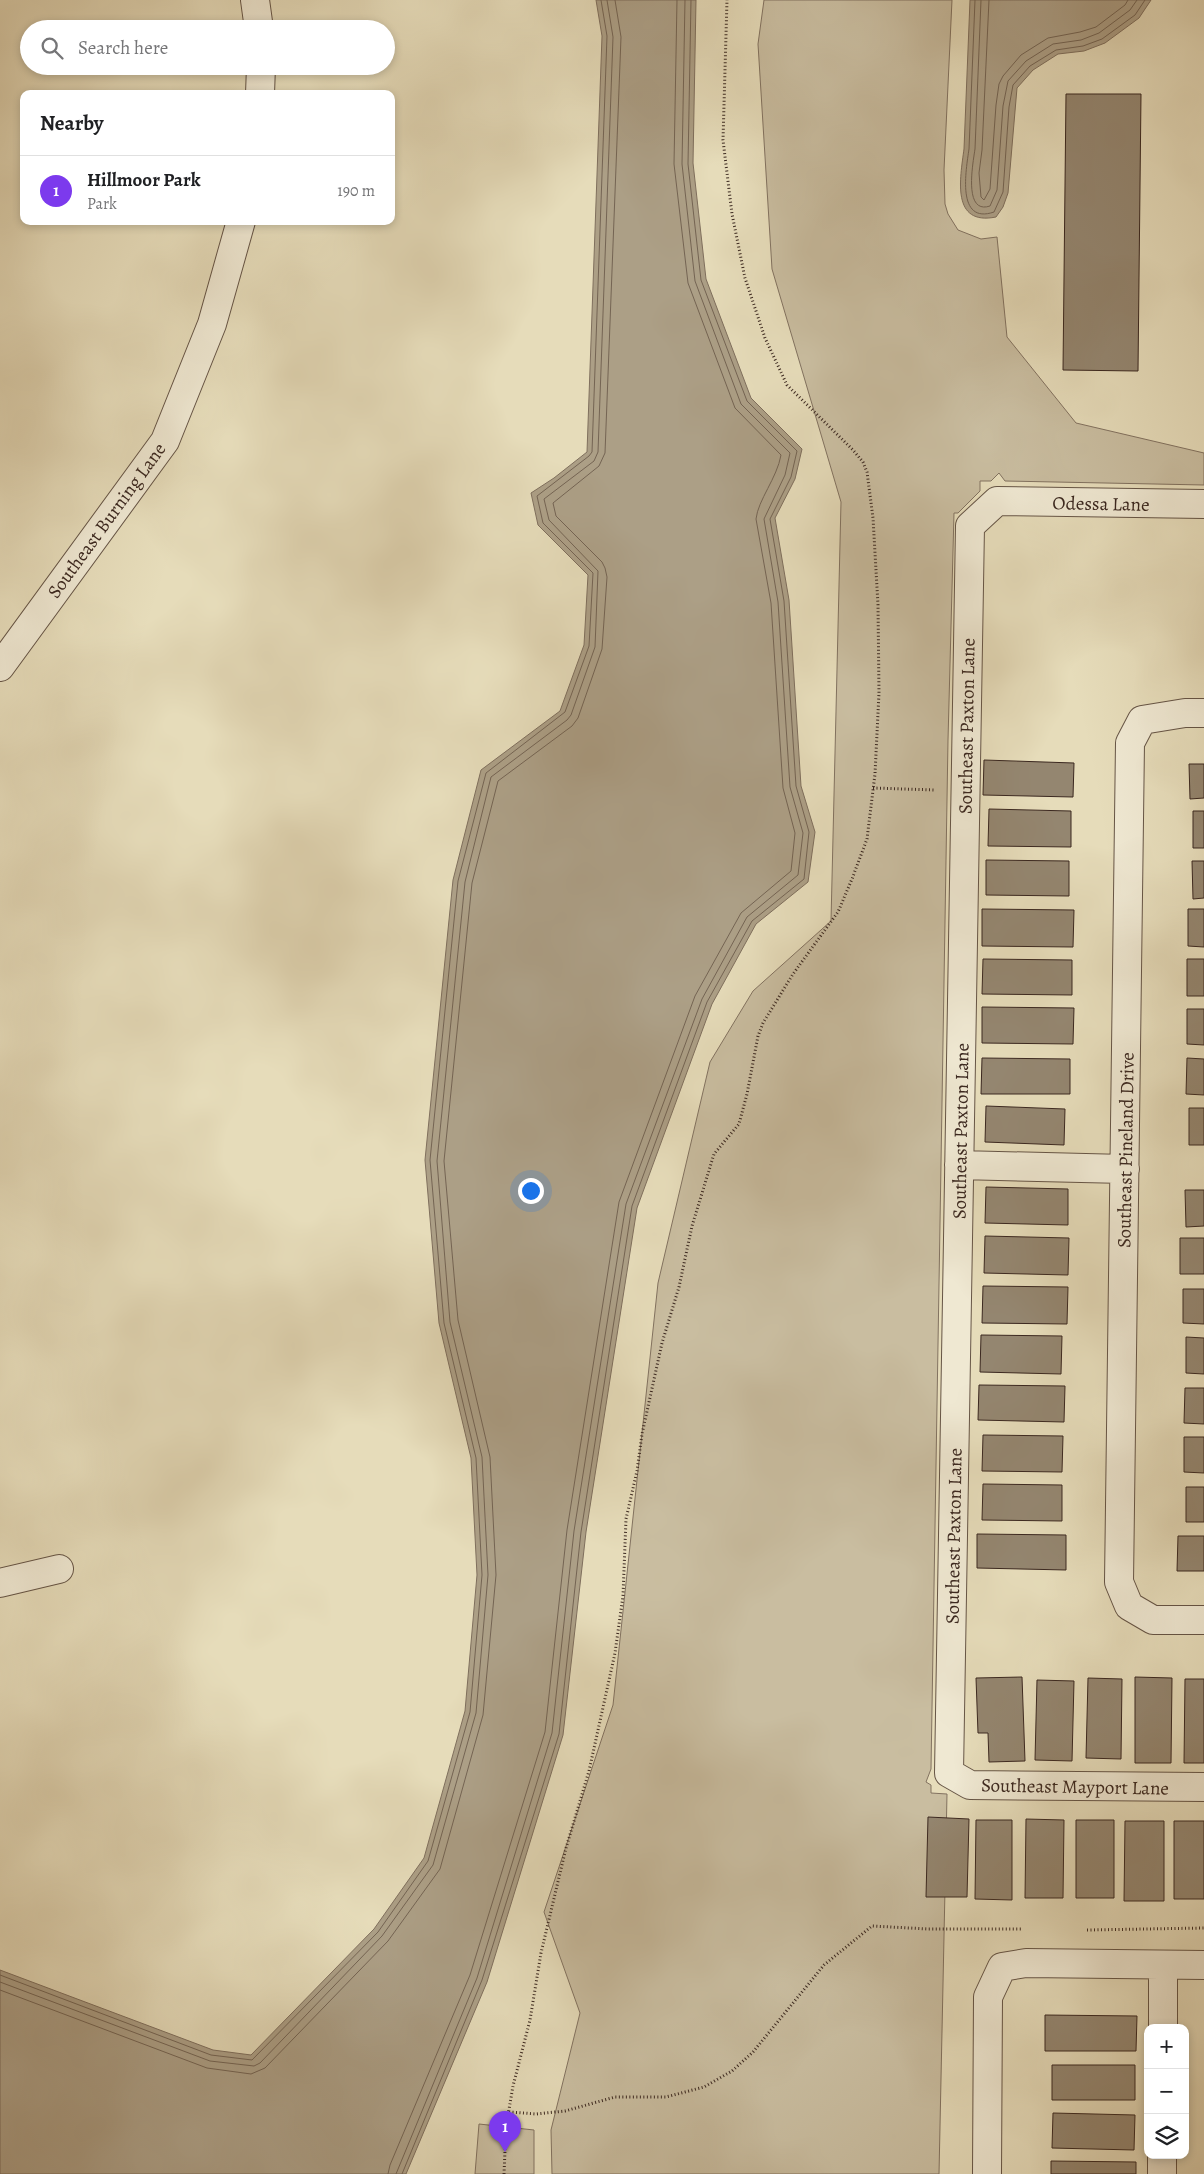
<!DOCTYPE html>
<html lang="en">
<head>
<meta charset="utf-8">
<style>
  body { margin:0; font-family:Alegreya,serif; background:#f2f2f2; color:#202124 }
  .controls { position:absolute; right:15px; bottom:15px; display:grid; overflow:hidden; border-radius:10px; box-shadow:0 2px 8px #0003 }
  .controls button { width:45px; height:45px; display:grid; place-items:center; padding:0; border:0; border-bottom:1px solid #e0e0e0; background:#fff; color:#202124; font:25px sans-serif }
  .you { position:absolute; left:530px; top:1190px; width:18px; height:18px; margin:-12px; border:4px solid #fff; border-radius:50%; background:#1a73e8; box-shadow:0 0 0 8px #1a73e833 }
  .badge { display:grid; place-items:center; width:32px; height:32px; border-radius:50%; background:#7c3aed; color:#fff; font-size:16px; font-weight:700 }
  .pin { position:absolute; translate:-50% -41px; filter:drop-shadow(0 1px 2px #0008) }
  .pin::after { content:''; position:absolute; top:26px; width:18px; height:15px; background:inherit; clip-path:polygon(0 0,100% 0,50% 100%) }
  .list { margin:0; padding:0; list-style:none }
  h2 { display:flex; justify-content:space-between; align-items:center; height:65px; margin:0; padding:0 20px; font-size:21px }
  h2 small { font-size:16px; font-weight:400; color:#757577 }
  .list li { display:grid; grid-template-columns:32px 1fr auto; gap:15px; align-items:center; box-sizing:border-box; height:70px; padding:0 20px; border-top:1px solid #e0e0e0 }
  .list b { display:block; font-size:19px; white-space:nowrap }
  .list p { margin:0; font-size:16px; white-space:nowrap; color:#757577 }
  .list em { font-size:16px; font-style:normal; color:#757577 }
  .icon { flex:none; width:28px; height:28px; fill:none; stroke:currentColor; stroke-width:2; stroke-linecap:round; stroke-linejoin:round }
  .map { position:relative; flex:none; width:1204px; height:2174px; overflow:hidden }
  .search { position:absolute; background:#fff; box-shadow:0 2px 8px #0003; left:20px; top:20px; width:375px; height:55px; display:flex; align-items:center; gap:12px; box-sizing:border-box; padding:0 18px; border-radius:28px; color:#757577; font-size:19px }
  .panel { position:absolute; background:#fff; box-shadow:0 2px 8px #0003; left:20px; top:90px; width:375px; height:135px; border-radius:10px }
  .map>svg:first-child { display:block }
  .green { fill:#c9bda0; stroke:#827260 }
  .water { fill:#ac9f86; stroke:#7f6f5d }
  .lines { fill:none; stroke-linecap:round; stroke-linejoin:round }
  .shore { stroke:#746453; stroke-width:1 }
  .building { fill:#948670; stroke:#3b2820 }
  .street-casing { stroke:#665546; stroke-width:30 }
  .path { stroke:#3b2820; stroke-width:3; stroke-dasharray:1 2.5; stroke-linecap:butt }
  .street { stroke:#efe8d2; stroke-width:28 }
  .labels { text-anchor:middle; stroke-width:4.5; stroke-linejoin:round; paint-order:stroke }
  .street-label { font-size:19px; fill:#3b2820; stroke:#efe8d2 }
</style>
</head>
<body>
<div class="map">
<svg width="1204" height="2174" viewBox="0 0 1204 2174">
  <rect width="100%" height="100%" fill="#e6dcba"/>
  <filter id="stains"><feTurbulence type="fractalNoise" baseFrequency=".004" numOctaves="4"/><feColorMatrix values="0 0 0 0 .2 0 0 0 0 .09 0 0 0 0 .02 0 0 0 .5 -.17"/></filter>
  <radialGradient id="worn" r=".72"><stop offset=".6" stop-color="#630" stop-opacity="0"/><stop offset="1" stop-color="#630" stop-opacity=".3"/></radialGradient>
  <path class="green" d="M 764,0 L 952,0 L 944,170 L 945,204 L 948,214 L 958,230 L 981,239 L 997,237 L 1007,337 L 1076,423 L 1204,453 L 1204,485 L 1005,481 L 999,473 L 991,481 L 980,481 L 980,491 L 958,513 L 954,513 L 948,740 L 931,1769 L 926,1782 L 931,1785 L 931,1793 L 947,1794 L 939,2174 L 552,2174 L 551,2130 L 580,2013 L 544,1912 L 613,1705 L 658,1283 L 710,1062 L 753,991 L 831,921 L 841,502 L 772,269 L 758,44 Z
    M 479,2124 L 534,2130 L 534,2174 L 475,2174 Z"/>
  <path class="water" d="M 596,0 L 696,0 L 693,163 L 706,279 L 751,398 L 802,449 L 795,479 L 775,518 L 789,600 L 801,786 L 815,832 L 808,882 L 756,924 L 712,1004 L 637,1208 L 586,1532 L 563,1735 L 487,1982 L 406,2174 L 0,2174 L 0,1970 L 213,2050 L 251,2055 L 374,1929 L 424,1858 L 465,1711 L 477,1575 L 471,1458 L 439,1323 L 425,1160 L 453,880 L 481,770 L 560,711 L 584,645 L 588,575 L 538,525 L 531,493 L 554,478 L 587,452 L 602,36 Z
    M 970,0 L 1151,0 L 1139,18 L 1105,43 L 1084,51 L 1058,54 L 1033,70 L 1017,88 L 1008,193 L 1003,207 L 996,217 C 951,226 960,179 964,149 Z"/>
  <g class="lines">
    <path class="shore" d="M 975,0 L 969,149 C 966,170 956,225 994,212 L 1003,192 L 1009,107 L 1013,85 L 1030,66 L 1056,50 L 1083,46 L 1102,39 L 1135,15 L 1145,0
      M 981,0 L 975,149 C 973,163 963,215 990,206 L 997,190 L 1003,106 L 1008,81 L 1026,61 L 1053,44 L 1081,40 L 1099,33 L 1130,10 L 1137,0
      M 989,0 L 982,150 L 979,173 L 981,197 L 984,200 L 990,189 L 996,105 L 999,84 L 1003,76 L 1021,55 L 1048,38 L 1080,32 L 1096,27 L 1125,5 L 1128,0
      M 0,1975 L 211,2055 L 252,2060 L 378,1932 L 428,1861 L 470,1712 L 482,1575 L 476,1458 L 444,1323 L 430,1160 L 458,881 L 486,773 L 565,712 L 589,646 L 593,573 L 543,523 L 537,496 L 589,456 L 592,452 L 607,36 L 601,0
      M 0,1982 L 210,2061 L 254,2066 L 260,2063 L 382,1936 L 433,1865 L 476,1713 L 488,1575 L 482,1457 L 450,1322 L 437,1161 L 465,882 L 491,777 L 567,720 L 571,715 L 595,647 L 598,571 L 549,520 L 544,499 L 594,461 L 598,452 L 613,37 L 607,0
      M 0,1990 L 207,2068 L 251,2074 L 265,2068 L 388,1941 L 440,1869 L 483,1715 L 496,1575 L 490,1457 L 458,1320 L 444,1161 L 472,883 L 498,781 L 572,726 L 578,718 L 602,649 L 607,577 L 605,568 L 602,562 L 556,516 L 553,503 L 599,466 L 605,453 L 621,37 L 615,0
      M 388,2174 L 390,2165 L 470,1975 L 545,1732 L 567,1530 L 619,1202 L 695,996 L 741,913 L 791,871 L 795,833 L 783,788 L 771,603 L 756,519 C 758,500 777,478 781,455 L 735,408 L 688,283 L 674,164 L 677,0
      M 396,2174 L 477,1978 L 552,1733 L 574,1531 L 626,1204 L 702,999 L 747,917 L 798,875 L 803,833 L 790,787 L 778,602 L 764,519 L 785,475 L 790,453 L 741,404 L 695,281 L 682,164 L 685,0
      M 402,2174 L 482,1980 L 559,1734 L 581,1532 L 632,1206 L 707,1002 L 752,921 L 804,879 L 809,832 L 796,786 L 784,601 L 770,519 L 791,477 L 797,451 L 747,401 L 701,280 L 688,164 L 691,0"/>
  </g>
  <path class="building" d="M 1066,94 L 1141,94 L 1138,371 L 1063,370 Z
    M 984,760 L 1074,763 L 1073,797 L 983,795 Z
    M 1189,764 L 1204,764 L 1204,798 L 1190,799 Z
    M 989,809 L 1071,811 L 1071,847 L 988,846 Z
    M 1193,811 L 1204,811 L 1204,848 L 1193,848 Z
    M 986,860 L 1069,861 L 1069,896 L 986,895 Z
    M 1192,861 L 1204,861 L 1204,898 L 1193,899 Z
    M 982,909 L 1074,910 L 1073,947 L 982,946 Z
    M 1188,909 L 1204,909 L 1204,947 L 1188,946 Z
    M 983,959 L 1072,960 L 1072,995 L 982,994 Z
    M 1187,959 L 1204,959 L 1204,996 L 1187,996 Z
    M 982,1007 L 1074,1008 L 1073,1044 L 982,1043 Z
    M 1187,1009 L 1204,1009 L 1204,1045 L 1187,1044 Z
    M 982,1058 L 1070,1059 L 1070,1094 L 981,1094 Z
    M 1187,1058 L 1204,1059 L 1204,1095 L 1186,1094 Z
    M 986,1106 L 1065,1109 L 1064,1145 L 985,1142 Z
    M 1189,1108 L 1204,1108 L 1204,1145 L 1189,1145 Z
    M 986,1187 L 1068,1189 L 1068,1225 L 985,1223 Z
    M 1185,1190 L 1204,1190 L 1204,1226 L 1186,1227 Z
    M 985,1236 L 1069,1238 L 1068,1275 L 984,1273 Z
    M 1180,1238 L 1204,1238 L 1204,1274 L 1180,1274 Z
    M 983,1286 L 1068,1287 L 1067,1324 L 982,1323 Z
    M 1183,1289 L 1204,1289 L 1204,1324 L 1183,1323 Z
    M 981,1335 L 1062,1336 L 1061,1374 L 980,1372 Z
    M 1186,1337 L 1204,1338 L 1204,1374 L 1186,1373 Z
    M 979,1385 L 1065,1386 L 1064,1422 L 978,1420 Z
    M 1185,1388 L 1204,1388 L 1204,1424 L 1184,1423 Z
    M 983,1435 L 1063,1436 L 1062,1472 L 982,1471 Z
    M 1184,1437 L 1204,1437 L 1204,1473 L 1184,1472 Z
    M 983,1484 L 1062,1485 L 1062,1521 L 982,1520 Z
    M 1186,1487 L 1204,1487 L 1204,1522 L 1186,1522 Z
    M 977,1534 L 1066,1535 L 1066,1570 L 977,1568 Z
    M 1178,1536 L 1204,1536 L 1204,1571 L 1177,1571 Z
    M 1022,1677 L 1025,1761 L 989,1762 L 988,1733 L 978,1733 L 976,1678 Z
    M 1135,1677 L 1172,1678 L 1171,1763 L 1135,1763 Z
    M 1088,1678 L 1122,1679 L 1121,1759 L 1086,1758 Z
    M 1185,1679 L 1204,1679 L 1204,1763 L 1184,1763 Z
    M 1037,1680 L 1074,1681 L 1072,1761 L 1035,1760 Z
    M 928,1817 L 969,1819 L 967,1897 L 926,1897 Z
    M 1026,1819 L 1064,1820 L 1063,1898 L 1025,1898 Z
    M 976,1820 L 1012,1820 L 1012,1900 L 975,1899 Z
    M 1076,1820 L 1114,1820 L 1114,1898 L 1076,1898 Z
    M 1125,1821 L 1164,1821 L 1164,1901 L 1124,1901 Z
    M 1174,1821 L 1204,1821 L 1204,1899 L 1174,1899 Z
    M 1045,2015 L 1137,2016 L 1136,2051 L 1045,2051 Z
    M 1052,2065 L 1135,2065 L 1135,2100 L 1052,2100 Z
    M 1053,2113 L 1135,2115 L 1134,2150 L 1052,2148 Z
    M 1051,2161 L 1136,2162 L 1136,2174 L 1051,2174 Z"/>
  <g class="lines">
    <g class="street-casing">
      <path id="street" d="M 255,0 L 259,29
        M 260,94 L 261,66
        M 1204,504 L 997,501 L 970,526 L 949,1773 L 970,1785 L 1204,1787
        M 0,667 L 165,441 L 212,324 L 241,221
        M 1204,713 L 1185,713 L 1142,720 L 1130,743 L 1119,1582 L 1129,1606 L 1153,1620 L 1204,1620
        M 959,1165 L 1125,1169
        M 0,1583 L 59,1569
        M 1163,2028 L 1163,1965
        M 987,2174 L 988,1997 L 1002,1967 L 1026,1963 L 1204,1965
        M 1162,2174 L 1162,2155"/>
    </g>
    <path class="path" d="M 873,788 L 935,790
      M 1087,1930 L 1204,1928
      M 509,2112 L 536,2114 L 565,2111 L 615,2097 L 666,2097 L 704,2087 L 732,2071 L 753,2052 L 824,1965 L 872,1926 L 928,1929 L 1023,1929
      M 504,2174 L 506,2127 L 513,2086 L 530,2020 L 541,1953 L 566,1848 L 589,1771 L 615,1653 L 623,1596 L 626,1519 L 637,1471 L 642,1434 L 662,1343 L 679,1287 L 692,1226 L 714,1154 L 739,1124 L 747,1094 L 758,1036 L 763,1023 L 793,974 L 838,912 L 852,879 L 867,839 L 875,774 L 879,693 L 878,605 L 873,518 L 867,472 L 863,462 L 853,450 L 787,385 L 765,338 L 745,278 L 732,214 L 723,140 L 727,0"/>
    <use href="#street" class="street"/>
  </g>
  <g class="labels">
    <g class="street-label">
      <text transform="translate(1101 503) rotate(1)" y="7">Odessa Lane</text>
      <text transform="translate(106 520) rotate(-54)" y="7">Southeast Burning Lane</text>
      <text transform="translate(966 726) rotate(-89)" y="7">Southeast Paxton Lane</text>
      <text transform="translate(960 1131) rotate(-89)" y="7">Southeast Paxton Lane</text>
      <text transform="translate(1125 1150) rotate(-89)" y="7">Southeast Pineland Drive</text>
      <text transform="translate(953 1536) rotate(-89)" y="7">Southeast Paxton Lane</text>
      <text transform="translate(1075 1786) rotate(1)" y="7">Southeast Mayport Lane</text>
    </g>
  </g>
  <rect width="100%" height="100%" filter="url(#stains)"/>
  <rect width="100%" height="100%" fill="url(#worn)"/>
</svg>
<div class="controls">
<button>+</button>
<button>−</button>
<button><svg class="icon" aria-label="layers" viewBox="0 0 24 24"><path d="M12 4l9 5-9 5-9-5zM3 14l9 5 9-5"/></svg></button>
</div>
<div class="you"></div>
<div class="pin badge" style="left:505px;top:2152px">1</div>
<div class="search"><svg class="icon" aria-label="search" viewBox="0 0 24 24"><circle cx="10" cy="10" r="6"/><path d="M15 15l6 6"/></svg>Search here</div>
<section class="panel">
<h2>Nearby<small></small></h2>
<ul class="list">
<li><span class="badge">1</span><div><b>Hillmoor Park</b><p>Park</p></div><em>190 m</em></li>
</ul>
</section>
</div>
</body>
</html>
